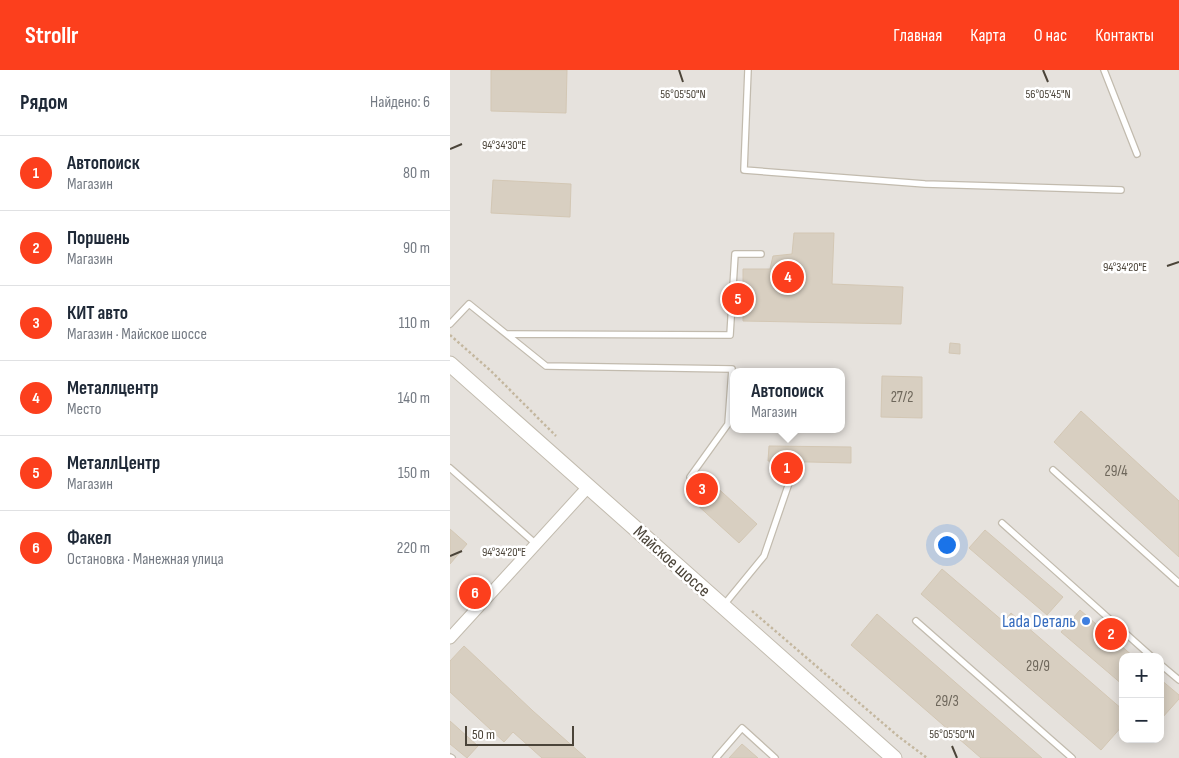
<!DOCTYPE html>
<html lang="ru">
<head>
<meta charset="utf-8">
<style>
  body { margin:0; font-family:"Sofia Sans Condensed",sans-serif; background:#f6f6f7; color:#1f2937 }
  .controls { position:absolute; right:15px; bottom:15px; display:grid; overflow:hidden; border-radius:10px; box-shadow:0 2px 12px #0003 }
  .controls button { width:45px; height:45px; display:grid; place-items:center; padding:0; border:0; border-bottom:1px solid #e0e1e3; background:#fff; color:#1f2937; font:25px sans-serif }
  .scale { position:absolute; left:15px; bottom:12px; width:109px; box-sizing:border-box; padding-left:5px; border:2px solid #4b4439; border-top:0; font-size:14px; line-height:18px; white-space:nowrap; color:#4b4439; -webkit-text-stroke:4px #fff; paint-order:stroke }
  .you { position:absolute; left:496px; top:474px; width:18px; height:18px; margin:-12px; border:4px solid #fff; border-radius:50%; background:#1a73e8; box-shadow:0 0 0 8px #1a73e833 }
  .badge { display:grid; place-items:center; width:32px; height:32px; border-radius:50%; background:#fc3f1d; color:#fff; font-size:16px; font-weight:700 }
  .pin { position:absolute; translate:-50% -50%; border:2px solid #fff; box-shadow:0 1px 5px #0006 }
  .popup { position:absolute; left:280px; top:298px; width:115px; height:65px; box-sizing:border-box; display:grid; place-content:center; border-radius:10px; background:#fff; filter:drop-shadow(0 1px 4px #0005); font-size:16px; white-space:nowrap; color:#747a83 }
  .popup b { font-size:19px; color:#1f2937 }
  .popup::after { content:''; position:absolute; left:50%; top:100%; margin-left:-10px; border:10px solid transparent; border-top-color:#fff }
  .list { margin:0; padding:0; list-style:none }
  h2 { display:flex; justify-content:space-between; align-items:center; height:65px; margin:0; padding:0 20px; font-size:21px }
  h2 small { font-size:16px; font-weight:400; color:#747a83 }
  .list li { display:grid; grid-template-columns:32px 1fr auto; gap:15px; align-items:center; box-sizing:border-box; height:75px; padding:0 20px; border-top:1px solid #e0e1e3 }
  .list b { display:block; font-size:19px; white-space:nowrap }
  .list p { margin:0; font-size:16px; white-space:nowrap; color:#747a83 }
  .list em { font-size:16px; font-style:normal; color:#747a83 }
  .map { position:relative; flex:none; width:729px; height:688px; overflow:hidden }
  header { display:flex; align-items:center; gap:30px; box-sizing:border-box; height:70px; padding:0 25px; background:#fc3f1d; color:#fff }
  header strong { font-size:24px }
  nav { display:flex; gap:28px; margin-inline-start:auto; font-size:18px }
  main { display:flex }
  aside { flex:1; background:#fff }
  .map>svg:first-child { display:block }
  .industrial { fill:#e6e2dd; fill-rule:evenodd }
  .building { fill:#d8cfc1; stroke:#d3c7b4 }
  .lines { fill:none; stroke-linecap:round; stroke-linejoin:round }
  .service-casing { stroke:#c2bbae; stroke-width:8 }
  .minor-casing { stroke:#c2bbae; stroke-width:13 }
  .tertiary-casing { stroke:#c2bbae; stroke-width:17 }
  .path { stroke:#c4b79f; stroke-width:2.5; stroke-dasharray:2.5 2.5; stroke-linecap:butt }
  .service { stroke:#fff; stroke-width:5.5 }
  .minor { stroke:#fff; stroke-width:11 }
  .tertiary { stroke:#fff; stroke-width:15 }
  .ticks { fill:none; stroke:#4b4439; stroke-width:2 }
  .shop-dot { fill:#3f7fe0; stroke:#fff; stroke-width:2 }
  .labels { text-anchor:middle; stroke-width:5; stroke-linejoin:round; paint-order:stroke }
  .number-label { font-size:15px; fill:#6e675b }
  .street-label { font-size:18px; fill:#4b4439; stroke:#fff }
  .shop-label { font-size:18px; fill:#366cbe; stroke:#fff; text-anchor:end }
  .ticks-label { font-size:12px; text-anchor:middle; fill:#4b4439; stroke:#fff; stroke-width:5; stroke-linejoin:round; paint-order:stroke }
</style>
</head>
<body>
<header>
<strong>Strollr</strong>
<nav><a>Главная</a><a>Карта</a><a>О нас</a><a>Контакты</a></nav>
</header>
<main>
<aside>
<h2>Рядом<small>Найдено: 6</small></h2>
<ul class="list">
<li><span class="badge">1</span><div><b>Автопоиск</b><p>Магазин</p></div><em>80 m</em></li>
<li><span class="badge">2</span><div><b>Поршень</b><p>Магазин</p></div><em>90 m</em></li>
<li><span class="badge">3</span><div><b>КИТ авто</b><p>Магазин · Майское шоссе</p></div><em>110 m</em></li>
<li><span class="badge">4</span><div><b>Металлцентр</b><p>Место</p></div><em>140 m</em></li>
<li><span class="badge">5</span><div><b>МеталлЦентр</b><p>Магазин</p></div><em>150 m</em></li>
<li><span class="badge">6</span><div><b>Факел</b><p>Остановка · Манежная улица</p></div><em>220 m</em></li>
</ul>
</aside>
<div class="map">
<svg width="729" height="688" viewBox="0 0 729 688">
  <rect width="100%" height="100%" fill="#f6f3ec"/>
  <path class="industrial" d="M 0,0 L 729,0 L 729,688 L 0,688 ZM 283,302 L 391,302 L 391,359 L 283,359 ZM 673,587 L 710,587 L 710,669 L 673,669 Z"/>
  <path class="building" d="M 41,0 L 117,0 L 116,43 L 41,41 Z
    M 43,110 L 121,114 L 120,147 L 41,143 Z
    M 344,163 L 384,163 L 382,214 L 453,217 L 451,254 L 293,251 L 293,199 L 320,199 L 323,186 L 342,184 Z
    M 500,273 L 510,274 L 510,284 L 499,283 Z
    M 432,306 L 472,307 L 472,348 L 431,347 Z
    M 631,341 L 729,431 L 729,487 L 604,372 Z
    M 319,376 L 401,377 L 401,393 L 318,391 Z
    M 262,413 L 307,454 L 289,473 L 244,432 Z
    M 0,459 L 17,474 L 0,494 Z
    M 535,460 L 613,527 L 597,545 L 519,478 Z
    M 492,499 L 554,552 L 561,543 L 673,640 L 673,655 L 651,680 L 471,524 Z
    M 630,540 L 684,587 L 673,587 L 673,615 L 611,562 Z
    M 427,544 L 592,688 L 531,688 L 401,575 Z
    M 14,576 L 83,641 L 136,688 L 92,688 L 63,662 L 54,672 L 0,622 L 0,591 Z
    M 710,609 L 729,625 L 729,629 L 712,648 L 710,647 Z
    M 0,651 L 28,676 L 17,688 L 0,674 Z
    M 292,674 L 308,688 L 279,688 Z"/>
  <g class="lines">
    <g class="service-casing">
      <path id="service" d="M 298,0 L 294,100 L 475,114 L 671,120
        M 654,0 L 687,84
        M 0,254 L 19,234 L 96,296 L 282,299 L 278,354 L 240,407 L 251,422
        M 57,264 L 280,265 L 285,184 L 311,184
        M 0,398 L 86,474
        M 603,400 L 729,513
        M 552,453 L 702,587
        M 273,536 L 314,486 L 339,413
        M 466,551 L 622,688
        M 710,594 L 729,610
        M 0,687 L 2,688
        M 266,688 L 292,658 L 325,688"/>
    </g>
    <g class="minor-casing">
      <path id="minor" d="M 0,568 L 138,417"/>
    </g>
    <g class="tertiary-casing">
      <path id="tertiary" d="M 0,294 L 444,688"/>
    </g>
    <path class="path" d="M 0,265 L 41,301 L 106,366
      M 302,541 L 449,667 L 477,688"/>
    <use href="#service" class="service"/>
    <use href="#minor" class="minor"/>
    <use href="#tertiary" class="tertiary"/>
  </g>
  <path class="ticks" d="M 229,0 L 233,12M 593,0 L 598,12M 0,79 L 12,74M 717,196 L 729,192M 0,486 L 12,481M 502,676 L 507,688"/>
  <circle class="shop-dot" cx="636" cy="551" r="5"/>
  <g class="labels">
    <g class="number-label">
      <text x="452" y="332">27/2</text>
      <text x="666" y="406">29/4</text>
      <text x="588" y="601">29/9</text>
      <text x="497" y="636">29/3</text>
    </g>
    <g class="street-label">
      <text transform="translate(222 491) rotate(42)" y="6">Майское шоссе</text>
    </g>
    <g class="shop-label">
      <text x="626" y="557">Lada Dеталь</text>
    </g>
  </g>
  <g class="ticks-label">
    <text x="233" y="28">56°05'50"N</text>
    <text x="598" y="28">56°05'45"N</text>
    <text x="54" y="79">94°34'30"E</text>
    <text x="675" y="201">94°34'20"E</text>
    <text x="54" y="486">94°34'20"E</text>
    <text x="502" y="668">56°05'50"N</text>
  </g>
</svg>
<div class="controls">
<button>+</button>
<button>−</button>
</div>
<div class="scale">50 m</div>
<div class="you"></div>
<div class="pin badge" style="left:337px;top:398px">1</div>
<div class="popup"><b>Автопоиск</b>Магазин</div>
<div class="pin badge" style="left:661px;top:564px">2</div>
<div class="pin badge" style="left:252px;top:419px">3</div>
<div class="pin badge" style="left:338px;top:207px">4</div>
<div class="pin badge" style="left:288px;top:229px">5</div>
<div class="pin badge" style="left:25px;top:523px">6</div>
</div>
</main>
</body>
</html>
